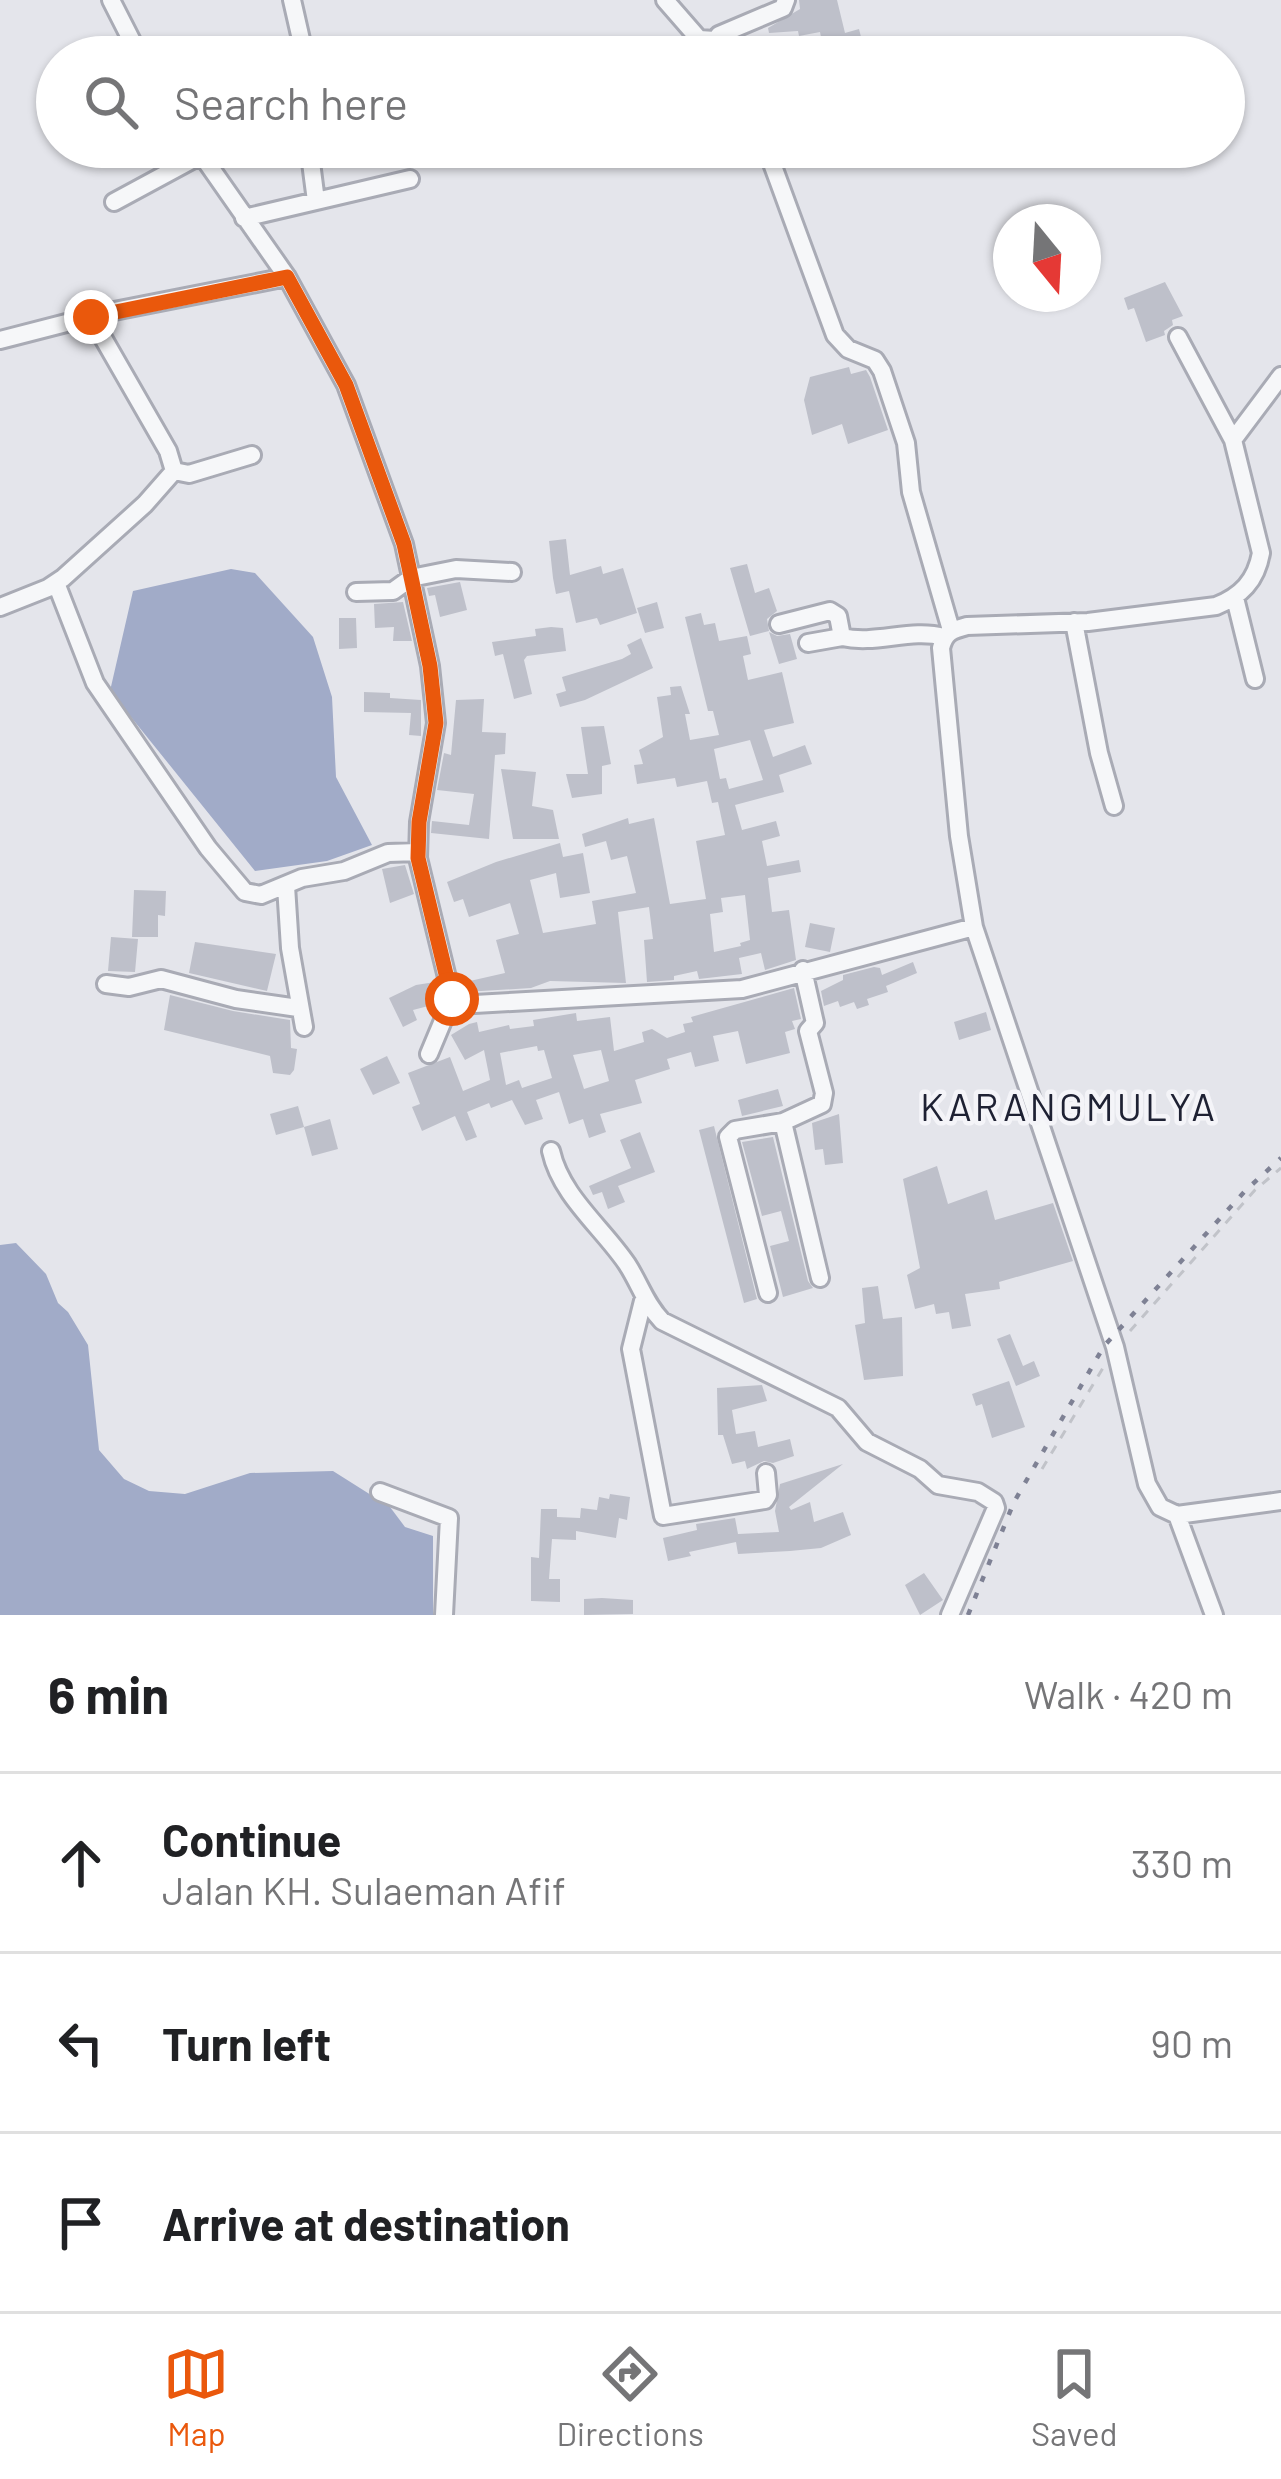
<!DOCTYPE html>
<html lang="en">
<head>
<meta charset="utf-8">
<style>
  body { margin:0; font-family:Barlow,sans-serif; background:#f6f6f6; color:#202124 }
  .compass { position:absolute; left:993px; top:204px; width:108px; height:108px; border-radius:50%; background:#fff; box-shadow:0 3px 9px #0004; rotate:162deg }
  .stop { position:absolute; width:36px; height:36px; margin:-27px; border:9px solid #ea580c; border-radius:50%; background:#fff }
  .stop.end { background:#ea580c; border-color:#fff; box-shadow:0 3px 12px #0008 }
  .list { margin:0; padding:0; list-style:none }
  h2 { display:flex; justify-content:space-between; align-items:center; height:156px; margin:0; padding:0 48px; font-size:51px }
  h2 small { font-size:39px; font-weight:400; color:#757577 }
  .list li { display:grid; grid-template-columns:78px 1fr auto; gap:36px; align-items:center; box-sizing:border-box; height:180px; padding:0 48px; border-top:3px solid #e0e0e0 }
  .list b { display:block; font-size:45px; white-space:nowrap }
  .list p { margin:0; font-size:39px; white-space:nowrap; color:#757577 }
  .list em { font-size:39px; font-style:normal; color:#757577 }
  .icon { flex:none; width:66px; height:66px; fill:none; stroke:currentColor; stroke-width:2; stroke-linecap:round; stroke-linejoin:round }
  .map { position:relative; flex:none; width:1281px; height:1615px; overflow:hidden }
  .search { position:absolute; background:#fff; box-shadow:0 3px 9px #0004; left:36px; right:36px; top:36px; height:132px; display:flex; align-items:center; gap:30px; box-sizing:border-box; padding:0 42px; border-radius:66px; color:#757577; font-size:45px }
  .sheet { height:696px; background:#fff }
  nav { display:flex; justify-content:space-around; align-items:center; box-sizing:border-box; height:168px; border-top:3px solid #e0e0e0; background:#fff; font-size:33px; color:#757577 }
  nav a { display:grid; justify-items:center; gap:6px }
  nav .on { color:#ea580c }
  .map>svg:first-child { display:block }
  .water { fill:#a1abc8 }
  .building { fill:#bec0ca; fill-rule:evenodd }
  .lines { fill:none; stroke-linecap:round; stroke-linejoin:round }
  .street-casing { stroke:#a9abb5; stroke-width:22 }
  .path { stroke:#c1c3c9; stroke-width:3; stroke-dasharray:9 9; stroke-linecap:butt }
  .street { stroke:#f6f7f9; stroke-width:16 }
  .rail { stroke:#7e8194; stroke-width:4.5; stroke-dasharray:6 12; stroke-linecap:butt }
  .route { stroke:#ea580c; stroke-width:15 }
  .labels { text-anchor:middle; stroke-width:9; stroke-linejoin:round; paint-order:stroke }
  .quarter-label { font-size:39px; letter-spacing:3px; fill:#1e2133; stroke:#f4f4f8 }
</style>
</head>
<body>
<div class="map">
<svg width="1281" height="1615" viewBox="0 0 1281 1615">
  <rect width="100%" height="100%" fill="#e4e5eb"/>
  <path class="water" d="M 231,569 L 255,573 L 313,637 L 332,697 L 336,777 L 372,845 L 327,861 L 255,871 L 110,691 L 133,591 Z
    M 16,1243 L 46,1274 L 58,1303 L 68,1312 L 88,1345 L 99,1450 L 124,1479 L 149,1491 L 185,1494 L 250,1473 L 333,1471 L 390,1507 L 405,1527 L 433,1536 L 433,1615 L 0,1615 L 0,1245 Z"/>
  <path class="building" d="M 799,0 L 837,0 L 845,33 L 859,29 L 863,45 L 845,50 L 842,37 L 822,42 L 820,32 L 799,36 L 798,31 L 769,33 L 768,28 L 800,9 Z
    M 694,147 L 753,147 L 754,152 L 729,161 L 694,150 Z
    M 1165,282 L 1183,316 L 1172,320 L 1173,325 L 1164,331 L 1165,335 L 1146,342 L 1134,308 L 1128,310 L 1124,298 Z
    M 849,367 L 851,374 L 866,370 L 870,377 L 888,430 L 848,444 L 842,424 L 812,435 L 804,400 L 810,377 Z
    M 566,539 L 570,575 L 601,566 L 603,574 L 623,568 L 637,613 L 600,625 L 597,618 L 576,623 L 569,591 L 556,594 L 553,578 L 549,541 Z
    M 747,564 L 755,593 L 769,588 L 777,611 L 767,619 L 769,631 L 750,636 L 730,568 Z
    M 460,582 L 467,610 L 440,617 L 435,595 L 429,596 L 427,588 Z
    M 403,602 L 412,641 L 393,641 L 394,627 L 375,628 L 374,604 Z
    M 657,602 L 664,628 L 645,633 L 637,608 Z
    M 701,613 L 704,625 L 715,623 L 719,641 L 747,636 L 751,654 L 743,656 L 748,680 L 782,672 L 794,723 L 764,730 L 773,757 L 805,745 L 812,764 L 779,775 L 784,792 L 735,805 L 742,830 L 776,821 L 780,836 L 762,841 L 767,866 L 799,860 L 801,872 L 768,878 L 772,912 L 789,910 L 796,960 L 765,970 L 761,953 L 739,958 L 742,974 L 699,979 L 697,971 L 674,976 L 674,980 L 647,982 L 644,940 L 653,939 L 649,907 L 618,912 L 626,983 L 550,981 L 531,988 L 465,992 L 461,983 L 505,973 L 496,940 L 519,934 L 510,903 L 469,917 L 463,899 L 454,902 L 447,882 L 496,862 L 560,843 L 563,857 L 583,853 L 590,893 L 560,898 L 556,873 L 530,880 L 543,933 L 596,924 L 592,901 L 636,893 L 627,856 L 611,860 L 606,841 L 585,847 L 582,834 L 628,818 L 629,824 L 654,818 L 670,904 L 706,899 L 696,841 L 725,835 L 718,802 L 712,803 L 707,781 L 677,787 L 675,778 L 637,784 L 634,765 L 643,764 L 639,750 L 663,737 L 657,697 L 671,695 L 670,687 L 681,686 L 690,714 L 685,714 L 690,740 L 719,735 L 713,711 L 708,711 L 685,617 ZM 750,740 L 763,780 L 729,789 L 726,778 L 720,779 L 714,749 ZM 745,895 L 750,940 L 740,943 L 741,946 L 714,952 L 710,914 L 723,912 L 721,898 Z
    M 339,618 L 356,618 L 357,648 L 339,649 Z
    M 551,627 L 563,628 L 566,651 L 527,656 L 524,660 L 532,694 L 514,699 L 503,654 L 495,656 L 492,642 L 536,636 L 535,629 Z
    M 769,632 L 777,636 L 790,634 L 797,659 L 779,664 Z
    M 641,638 L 653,668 L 585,700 L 560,707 L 556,694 L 566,691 L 562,677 L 622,659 L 631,654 L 627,645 Z
    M 364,692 L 390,693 L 390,698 L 421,700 L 421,736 L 409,735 L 411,713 L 364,712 Z
    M 484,699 L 482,732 L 506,733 L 505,754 L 495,755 L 489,839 L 431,833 L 432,821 L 469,825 L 474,794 L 437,790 L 444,753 L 451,755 L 456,700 Z
    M 604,726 L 611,764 L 602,766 L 602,794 L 572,798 L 566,774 L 588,774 L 581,727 Z
    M 501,769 L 536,772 L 532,806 L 553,810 L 559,839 L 513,839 Z
    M 405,865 L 414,894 L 390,903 L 382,869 Z
    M 134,890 L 166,891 L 165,916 L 158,915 L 158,937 L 132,937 Z
    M 810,923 L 835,928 L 830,952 L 805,947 Z
    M 111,937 L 138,939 L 135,972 L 108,971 Z
    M 195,942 L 276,954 L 267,991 L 189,973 Z
    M 913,962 L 917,973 L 886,986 L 888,992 L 867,999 L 869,1005 L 857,1009 L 854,1002 L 840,1007 L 838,1001 L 824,1006 L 821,991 L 843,980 L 843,975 L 874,967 L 880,968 L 882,975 Z
    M 435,982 L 439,997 L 436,1004 L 413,1010 L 417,1020 L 403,1027 L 389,998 L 416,985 Z
    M 794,988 L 801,1019 L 792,1021 L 795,1029 L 785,1032 L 790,1053 L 746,1064 L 738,1031 L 713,1036 L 719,1061 L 695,1067 L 691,1052 L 667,1059 L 670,1069 L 635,1080 L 642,1103 L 600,1114 L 606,1132 L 589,1138 L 583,1119 L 569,1124 L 559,1092 L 536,1100 L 543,1119 L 525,1125 L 512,1100 L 491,1108 L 489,1103 L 467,1112 L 477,1137 L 466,1141 L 455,1116 L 422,1131 L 412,1107 L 420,1104 L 408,1073 L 450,1057 L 463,1091 L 490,1080 L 484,1050 L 465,1060 L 451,1035 L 469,1024 L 477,1022 L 479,1032 L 509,1025 L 510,1029 L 534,1026 L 533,1020 L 576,1013 L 577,1021 L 610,1017 L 614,1051 L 644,1042 L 642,1032 L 652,1029 L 667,1038 L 685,1032 L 683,1024 L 693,1022 L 691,1017 ZM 537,1046 L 538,1051 L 544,1050 L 552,1078 L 522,1088 L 519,1080 L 506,1085 L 500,1053 ZM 601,1050 L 609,1081 L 584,1089 L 573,1055 Z
    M 170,995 L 233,1011 L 290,1020 L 291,1048 L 297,1049 L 294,1070 L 290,1075 L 273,1073 L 270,1056 L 164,1030 Z
    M 986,1012 L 991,1030 L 959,1040 L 954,1022 Z
    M 387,1056 L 400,1083 L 373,1095 L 360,1069 Z
    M 778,1089 L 783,1106 L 742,1116 L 738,1100 Z
    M 298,1106 L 304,1127 L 276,1135 L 270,1114 Z
    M 839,1114 L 843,1163 L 825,1165 L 823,1149 L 815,1150 L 812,1123 Z
    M 330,1119 L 338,1149 L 312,1156 L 304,1127 Z
    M 714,1126 L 757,1299 L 744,1303 L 699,1130 Z
    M 640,1132 L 655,1172 L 618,1186 L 625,1202 L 608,1209 L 602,1192 L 593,1195 L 589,1186 L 631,1168 L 620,1140 Z
    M 773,1137 L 808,1281 L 813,1288 L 783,1297 L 770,1246 L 789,1241 L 781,1211 L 762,1216 L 742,1142 Z
    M 937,1166 L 948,1204 L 987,1190 L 995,1220 L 1053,1203 L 1073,1261 L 999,1282 L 1000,1289 L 965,1294 L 971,1326 L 952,1329 L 949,1312 L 936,1314 L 934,1304 L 915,1309 L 907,1275 L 920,1268 L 903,1179 Z
    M 878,1286 L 883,1319 L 902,1317 L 903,1376 L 864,1380 L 855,1325 L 865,1323 L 862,1288 Z
    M 1010,1334 L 1023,1366 L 1034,1361 L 1040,1376 L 1016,1386 L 997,1339 Z
    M 1009,1381 L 1025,1427 L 992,1438 L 982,1404 L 976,1406 L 972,1394 Z
    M 762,1385 L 767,1401 L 732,1410 L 736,1434 L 755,1431 L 758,1447 L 790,1439 L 794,1456 L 773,1463 L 764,1461 L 747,1469 L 745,1461 L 732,1464 L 723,1435 L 718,1435 L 717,1388 Z
    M 843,1464 L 789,1507 L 791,1510 L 810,1502 L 814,1522 L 843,1512 L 851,1535 L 821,1548 L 790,1551 L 738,1554 L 736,1542 L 689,1552 L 691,1556 L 668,1561 L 663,1538 L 697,1530 L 696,1524 L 735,1518 L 738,1534 L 779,1532 L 775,1511 L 780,1484 Z
    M 610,1494 L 630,1497 L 627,1520 L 619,1518 L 616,1538 L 576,1531 L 576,1540 L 552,1539 L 549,1579 L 560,1579 L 560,1602 L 531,1601 L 531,1557 L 539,1558 L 541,1509 L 557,1509 L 557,1517 L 580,1518 L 581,1508 L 597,1510 L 599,1497 L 609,1499 Z
    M 924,1573 L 943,1600 L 920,1615 L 905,1585 Z
    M 602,1598 L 633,1600 L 633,1614 L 584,1615 L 584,1599 Z"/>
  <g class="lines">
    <g class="street-casing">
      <path id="street" d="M 111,0 L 140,57
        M 292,0 L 305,57
        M 665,0 L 699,39 L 715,40
        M 723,57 L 716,47 L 719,35 L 783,8 L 786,0
        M 196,147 L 287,277 L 346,385 L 404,544 L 430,666 L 436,723 L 419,822 L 418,858 L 450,990 L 457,1005 L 742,989 L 974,927
        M 309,147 L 316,201
        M 766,147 L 835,335 L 848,349 L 875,360 L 882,371 L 906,443 L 911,492 L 951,630
        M 114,202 L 201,155
        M 244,218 L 410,179
        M 1178,337 L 1233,440
        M 0,340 L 109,312 L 287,277
        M 1281,376 L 1233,440 L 1261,553 C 1256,581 1241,596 1216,606 L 1088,622 L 967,626 C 952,630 945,632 941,648 L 959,836 L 974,927 L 1115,1347 L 1147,1484 L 1160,1507 L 1177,1515 L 1281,1501
        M 174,471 L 189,474 L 252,455
        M 56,583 L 95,683 L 208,848 L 245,892 L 261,895 L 302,878 L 344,871 L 388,853 L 418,852
        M 356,592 L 393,591 L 411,578 L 456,569 L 512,572
        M 1235,598 L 1255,679
        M 0,607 L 48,588 L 63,578 L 145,504 L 174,471 L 168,451 L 91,317
        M 1074,622 L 1099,753 L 1114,806
        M 779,624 L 830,611 L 838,616 L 842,637 C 876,645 910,628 944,637
        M 808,643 L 842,637
        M 286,886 L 290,948 L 304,1027
        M 803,970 L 815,1023 L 808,1031 L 824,1093 L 822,1104 L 783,1122 L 820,1278
        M 106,984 L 129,987 L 161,979 L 236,999 L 298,1008
        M 429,1054 L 452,999
        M 551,1151 C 561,1196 602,1227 627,1264 C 640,1284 645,1303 662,1321 L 838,1408 L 867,1442 L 920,1469 L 938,1485 L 978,1492 L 994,1502 L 996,1508 L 950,1615
        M 768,1293 L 728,1137 L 735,1130 L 783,1122
        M 643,1301 L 631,1349 L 663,1516 L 765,1500 L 768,1495 L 766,1473
        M 380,1492 L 449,1518 L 444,1615
        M 1177,1515 L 1214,1615"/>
    </g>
    <path class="path" d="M 1130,1331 L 1255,1190 L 1281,1168
      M 1042,1469 L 1103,1368"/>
    <use href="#street" class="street"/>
    <path class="rail" d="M 968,1615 L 1014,1502 L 1104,1346 L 1245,1191 L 1281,1158"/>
  </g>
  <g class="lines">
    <path class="route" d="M 91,317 L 287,277 L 346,385 L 404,544 L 430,666 L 436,723 L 419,822 L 418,858 L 452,999"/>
  </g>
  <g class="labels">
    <g class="quarter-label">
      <text x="1069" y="1121">KARANGMULYA</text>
    </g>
  </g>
</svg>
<svg class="compass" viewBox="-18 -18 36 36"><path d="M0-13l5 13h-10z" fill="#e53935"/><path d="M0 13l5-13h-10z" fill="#757577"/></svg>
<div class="stop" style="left:452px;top:999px"></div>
<div class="stop end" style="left:91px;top:317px"></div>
<div class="search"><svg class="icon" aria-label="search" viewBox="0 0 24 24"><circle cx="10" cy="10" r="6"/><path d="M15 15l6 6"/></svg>Search here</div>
</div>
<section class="sheet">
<h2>6 min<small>Walk · 420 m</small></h2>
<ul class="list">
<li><svg class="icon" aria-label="ahead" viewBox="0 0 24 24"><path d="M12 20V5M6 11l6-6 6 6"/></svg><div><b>Continue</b><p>Jalan KH. Sulaeman Afif</p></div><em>330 m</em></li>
<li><svg class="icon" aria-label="left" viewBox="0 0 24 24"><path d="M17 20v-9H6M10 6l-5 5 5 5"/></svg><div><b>Turn left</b></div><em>90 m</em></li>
<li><svg class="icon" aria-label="arrive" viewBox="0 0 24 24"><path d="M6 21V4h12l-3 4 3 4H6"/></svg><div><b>Arrive at destination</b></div></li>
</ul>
</section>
<nav>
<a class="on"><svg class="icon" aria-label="map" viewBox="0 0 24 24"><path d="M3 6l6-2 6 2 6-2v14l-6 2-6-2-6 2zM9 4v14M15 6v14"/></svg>Map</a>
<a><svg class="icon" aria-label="directions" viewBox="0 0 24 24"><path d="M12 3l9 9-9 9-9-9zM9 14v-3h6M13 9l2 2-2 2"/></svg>Directions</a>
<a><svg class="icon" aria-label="saved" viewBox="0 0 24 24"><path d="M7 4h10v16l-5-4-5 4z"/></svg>Saved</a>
</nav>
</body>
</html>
